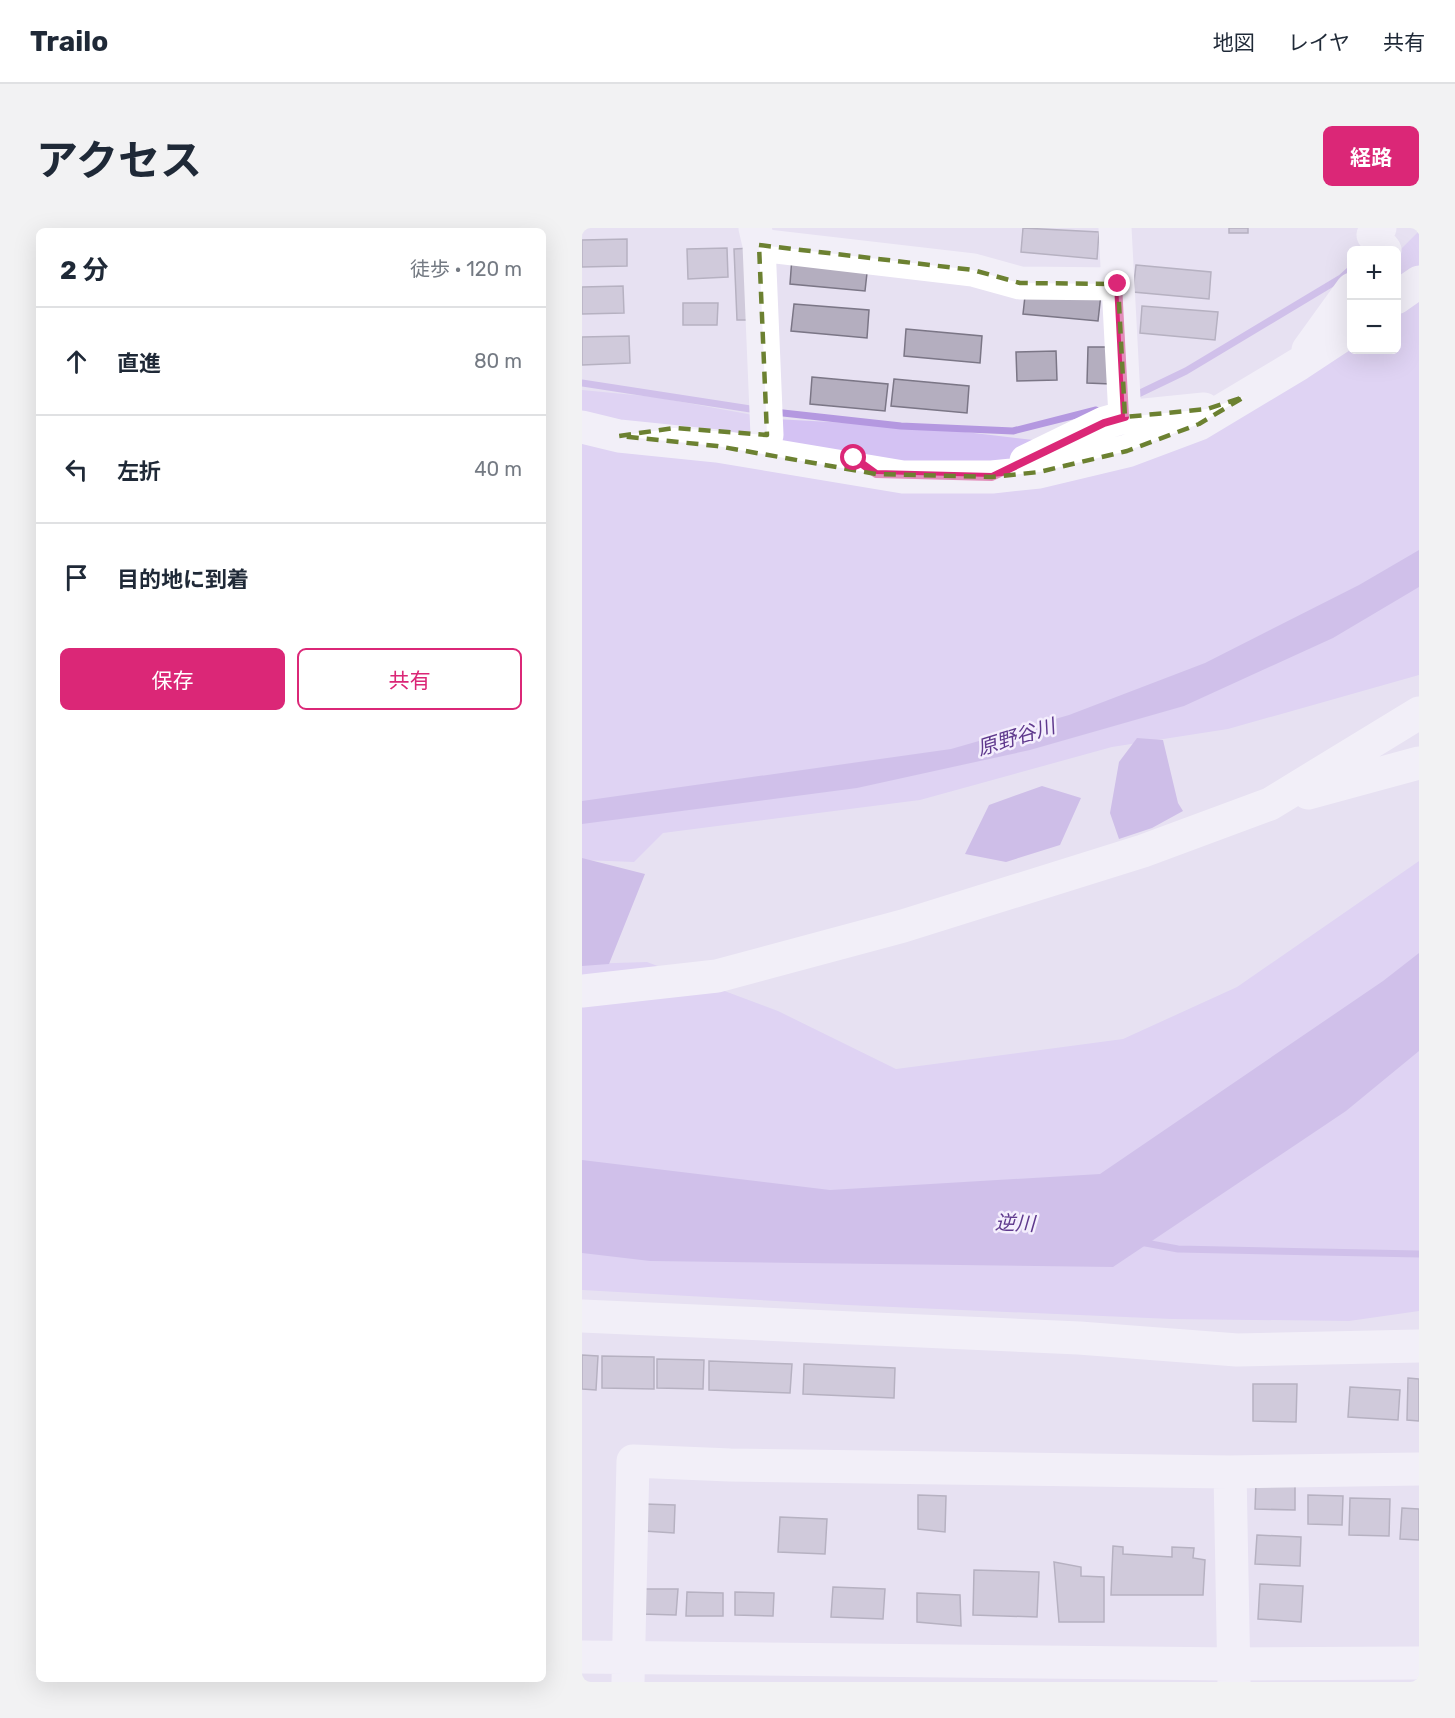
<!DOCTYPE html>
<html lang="ja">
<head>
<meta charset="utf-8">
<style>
  body { margin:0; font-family:Rubik,"Noto Sans JP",sans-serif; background:#f2f2f3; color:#1f2937 }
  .controls { position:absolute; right:18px; top:18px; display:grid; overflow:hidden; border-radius:9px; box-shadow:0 6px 24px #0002 }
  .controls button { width:54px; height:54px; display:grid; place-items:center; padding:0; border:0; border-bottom:2px solid #e0e1e3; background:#fff; color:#1f2937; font:30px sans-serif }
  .stop { position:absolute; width:18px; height:18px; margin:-14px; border:4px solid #db2777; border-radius:50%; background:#fff }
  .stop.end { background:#db2777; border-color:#fff; box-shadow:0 2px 6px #0008 }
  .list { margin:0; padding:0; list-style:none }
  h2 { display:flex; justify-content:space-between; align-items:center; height:78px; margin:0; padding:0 24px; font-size:26px }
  h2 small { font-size:20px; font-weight:400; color:#747a83 }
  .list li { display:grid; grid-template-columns:39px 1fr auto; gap:18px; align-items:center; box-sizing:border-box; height:108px; padding:0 24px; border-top:2px solid #e0e1e3 }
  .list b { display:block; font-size:22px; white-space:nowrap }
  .list em { font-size:20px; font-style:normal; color:#747a83 }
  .actions { display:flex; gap:12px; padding:18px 24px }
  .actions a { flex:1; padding:14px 0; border:2px solid #db2777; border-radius:9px; text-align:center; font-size:21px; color:#db2777 }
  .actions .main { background:#db2777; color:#fff }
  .icon { flex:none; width:33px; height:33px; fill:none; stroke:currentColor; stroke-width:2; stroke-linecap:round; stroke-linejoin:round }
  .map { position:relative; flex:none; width:837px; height:1454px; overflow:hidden; border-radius:9px }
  header { display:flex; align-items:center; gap:36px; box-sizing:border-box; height:84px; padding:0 30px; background:#fff; border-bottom:2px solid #e0e1e3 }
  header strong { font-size:28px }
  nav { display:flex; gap:33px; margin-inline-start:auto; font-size:21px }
  .intro { display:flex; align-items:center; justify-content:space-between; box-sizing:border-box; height:144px; padding:0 36px }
  h1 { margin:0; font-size:42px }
  .button { padding:15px 27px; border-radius:9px; background:#db2777; color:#fff; font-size:21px; font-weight:700 }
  main { display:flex; gap:36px; padding:0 36px }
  aside { flex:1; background:#fff; border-radius:9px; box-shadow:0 6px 24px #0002 }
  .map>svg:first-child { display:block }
  .green { fill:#d4c2f3 }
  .forest { fill:#b093db }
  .water { fill:#b498e0 }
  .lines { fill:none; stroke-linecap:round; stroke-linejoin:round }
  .stream { stroke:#b498e0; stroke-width:7 }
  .building { fill:#b4aebf; stroke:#7b7686; stroke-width:1.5 }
  .minor { stroke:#fff; stroke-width:33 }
  .route { stroke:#db2777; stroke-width:8 }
  .marked { fill:none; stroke:#6c8131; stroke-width:4.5; stroke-dasharray:12 8; stroke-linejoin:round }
  .labels { text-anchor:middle; stroke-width:5; stroke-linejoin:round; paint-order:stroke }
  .water-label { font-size:20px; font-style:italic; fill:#5f398d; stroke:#f4eefd }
</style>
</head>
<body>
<header>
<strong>Trailo</strong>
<nav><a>地図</a><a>レイヤ</a><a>共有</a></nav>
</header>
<div class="intro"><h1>アクセス</h1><a class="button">経路</a></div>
<main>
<aside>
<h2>2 分<small>徒歩 · 120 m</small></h2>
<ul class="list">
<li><svg class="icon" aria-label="ahead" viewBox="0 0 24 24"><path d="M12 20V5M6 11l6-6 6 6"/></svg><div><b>直進</b></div><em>80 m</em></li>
<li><svg class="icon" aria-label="left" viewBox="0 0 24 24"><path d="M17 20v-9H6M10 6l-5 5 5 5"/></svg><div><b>左折</b></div><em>40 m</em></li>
<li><svg class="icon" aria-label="arrive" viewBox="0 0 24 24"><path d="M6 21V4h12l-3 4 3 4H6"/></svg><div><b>目的地に到着</b></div></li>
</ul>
<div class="actions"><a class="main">保存</a><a>共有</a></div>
</aside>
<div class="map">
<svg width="837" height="1454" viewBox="0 0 837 1454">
  <rect width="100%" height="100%" fill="#e7e1f2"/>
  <path class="green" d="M 837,3 L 837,447 L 646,501 L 530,519 L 338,572 L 81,605 L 52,634 L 0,632 L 0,162 L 73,169 L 193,191 L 341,199 L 545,223 L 668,166 L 769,68 L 770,122 L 814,122 L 815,25 Z
    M 837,633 L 837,1083 L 767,1093 L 589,1091 L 265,1077 L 0,1062 L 0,736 L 65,734 L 196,783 L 314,841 L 541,811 L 655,759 Z"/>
  <path class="forest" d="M 555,510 L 581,512 L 596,575 L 601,583 L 570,600 L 537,611 L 528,585 L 537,534 Z
    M 460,558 L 499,570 L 478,617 L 424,634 L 383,626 L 407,577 Z
    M 0,630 L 63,646 L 27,736 L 0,738 Z"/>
  <path class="water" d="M 837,322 L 837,359 L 751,410 L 602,478 L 448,522 L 275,560 L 0,596 L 0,573 L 369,521 L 487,487 L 623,435 L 777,357 Z
    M 837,725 L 837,823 L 764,883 L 531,1039 L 68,1033 L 0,1025 L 0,932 L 248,962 L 518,946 L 801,753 Z"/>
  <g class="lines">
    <path class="stream" d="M 0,155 L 175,182
      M 552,168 L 604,143 L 759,50 L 770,40
      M 192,184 L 319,198 L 431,203 L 514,182
      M 558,1014 L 596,1021 L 837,1026"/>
  </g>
  <path class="building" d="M 441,0 L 517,4 L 515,31 L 439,24 Z
    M 647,0 L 666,0 L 666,5 L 647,5 Z
    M 45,11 L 45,38 L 0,39 L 0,12 Z
    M 145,20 L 146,49 L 106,51 L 105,21 Z
    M 170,20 L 173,92 L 155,92 L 152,21 Z
    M 210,29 L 286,36 L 283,63 L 208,56 Z
    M 554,37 L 629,44 L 627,71 L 551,64 Z
    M 41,58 L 42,85 L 0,86 L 0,59 Z
    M 444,59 L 519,66 L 516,93 L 441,86 Z
    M 101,75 L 136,75 L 135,97 L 101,97 Z
    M 212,76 L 287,82 L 285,110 L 209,103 Z
    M 560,78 L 636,84 L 633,112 L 558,105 Z
    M 324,101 L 400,108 L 398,135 L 322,128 Z
    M 47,108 L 48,135 L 0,137 L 0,109 Z
    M 506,119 L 530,119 L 529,156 L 505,155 Z
    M 474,123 L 475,152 L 435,153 L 434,124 Z
    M 230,149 L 306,156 L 303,183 L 228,176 Z
    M 312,151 L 387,158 L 385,185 L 309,178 Z
    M 0,1127 L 16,1128 L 14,1162 L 0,1161 Z
    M 20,1128 L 72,1129 L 72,1161 L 20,1160 Z
    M 75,1131 L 122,1132 L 121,1161 L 75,1160 Z
    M 127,1133 L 210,1136 L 208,1165 L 127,1162 Z
    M 222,1136 L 313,1140 L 312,1170 L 221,1166 Z
    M 826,1150 L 837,1151 L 837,1193 L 825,1192 Z
    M 671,1156 L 715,1156 L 714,1194 L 671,1193 Z
    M 768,1159 L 818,1162 L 816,1192 L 766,1189 Z
    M 674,1255 L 713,1256 L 713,1282 L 673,1281 Z
    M 336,1267 L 364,1268 L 363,1304 L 336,1301 Z
    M 726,1267 L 761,1268 L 760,1297 L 726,1296 Z
    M 768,1270 L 808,1271 L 807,1308 L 767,1307 Z
    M 63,1276 L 93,1277 L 92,1305 L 62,1303 Z
    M 820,1280 L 837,1281 L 837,1312 L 818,1311 Z
    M 198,1289 L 245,1291 L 243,1326 L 196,1324 Z
    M 675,1307 L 719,1309 L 718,1338 L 673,1336 Z
    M 531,1318 L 541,1319 L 541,1326 L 590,1329 L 590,1319 L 612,1320 L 611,1330 L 623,1332 L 621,1367 L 529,1367 Z
    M 472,1334 L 499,1339 L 499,1348 L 522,1349 L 522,1394 L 477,1394 Z
    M 392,1342 L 457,1344 L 455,1389 L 391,1387 Z
    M 678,1356 L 721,1358 L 719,1394 L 676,1391 Z
    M 251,1359 L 303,1361 L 301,1391 L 249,1389 Z
    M 60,1361 L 96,1361 L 94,1387 L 59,1386 Z
    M 105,1364 L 141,1365 L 141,1388 L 104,1388 Z
    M 153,1364 L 192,1365 L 191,1388 L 153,1387 Z
    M 335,1365 L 378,1367 L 379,1398 L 335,1394 Z"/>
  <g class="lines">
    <path class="minor" d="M 173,0 L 177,17 L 185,207
      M 533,0 L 543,189
      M 798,0 L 791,7 L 803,22
      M 177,17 L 391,42 L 438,55 L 536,56
      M 814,70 L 837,54
      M 726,122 L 770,61
      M 0,199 L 37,208 L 135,218 L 321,249 L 410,249 L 457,244 L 545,223 L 617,196 L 717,136 L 770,101
      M 444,233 L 522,195 L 543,189 L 622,181
      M 726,565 L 837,535
      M 0,763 L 135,748 L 321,698 L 561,623 L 688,576 L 837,485
      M 0,1088 L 497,1110 L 655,1122 L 837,1118
      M 648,1244 L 652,1454
      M 0,1429 L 652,1436 L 837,1435
      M 46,1454 L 51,1233 L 148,1237 L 648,1244 L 837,1241"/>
  </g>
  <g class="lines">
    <path class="route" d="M 272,230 L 294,246 L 410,249 L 522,195 L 543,189 L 536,56"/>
  </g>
  <path d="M0 0H837V1454H0ZM 177,17 L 391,42 L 438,55 L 536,56 L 543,189 L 625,181 L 662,169 L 617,196 L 545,223 L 457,244 L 410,249 L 294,246 L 135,218 L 37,208 L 92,200 L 185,207 Z" fill="#e7e1f2" fill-opacity=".55" fill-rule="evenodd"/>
  <path class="marked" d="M 177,17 L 391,42 L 438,55 L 536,56 L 543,189 L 625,181 L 662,169 L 617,196 L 545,223 L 457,244 L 410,249 L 294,246 L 135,218 L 37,208 L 92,200 L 185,207 Z"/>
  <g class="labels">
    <g class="water-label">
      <text transform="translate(434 509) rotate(-17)" y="7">原野谷川</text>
      <text transform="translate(433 995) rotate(2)" y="7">逆川</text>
    </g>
  </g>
</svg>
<div class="controls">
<button>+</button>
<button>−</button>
</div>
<div class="stop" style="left:272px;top:230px"></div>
<div class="stop end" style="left:536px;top:56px"></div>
</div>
</main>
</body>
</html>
